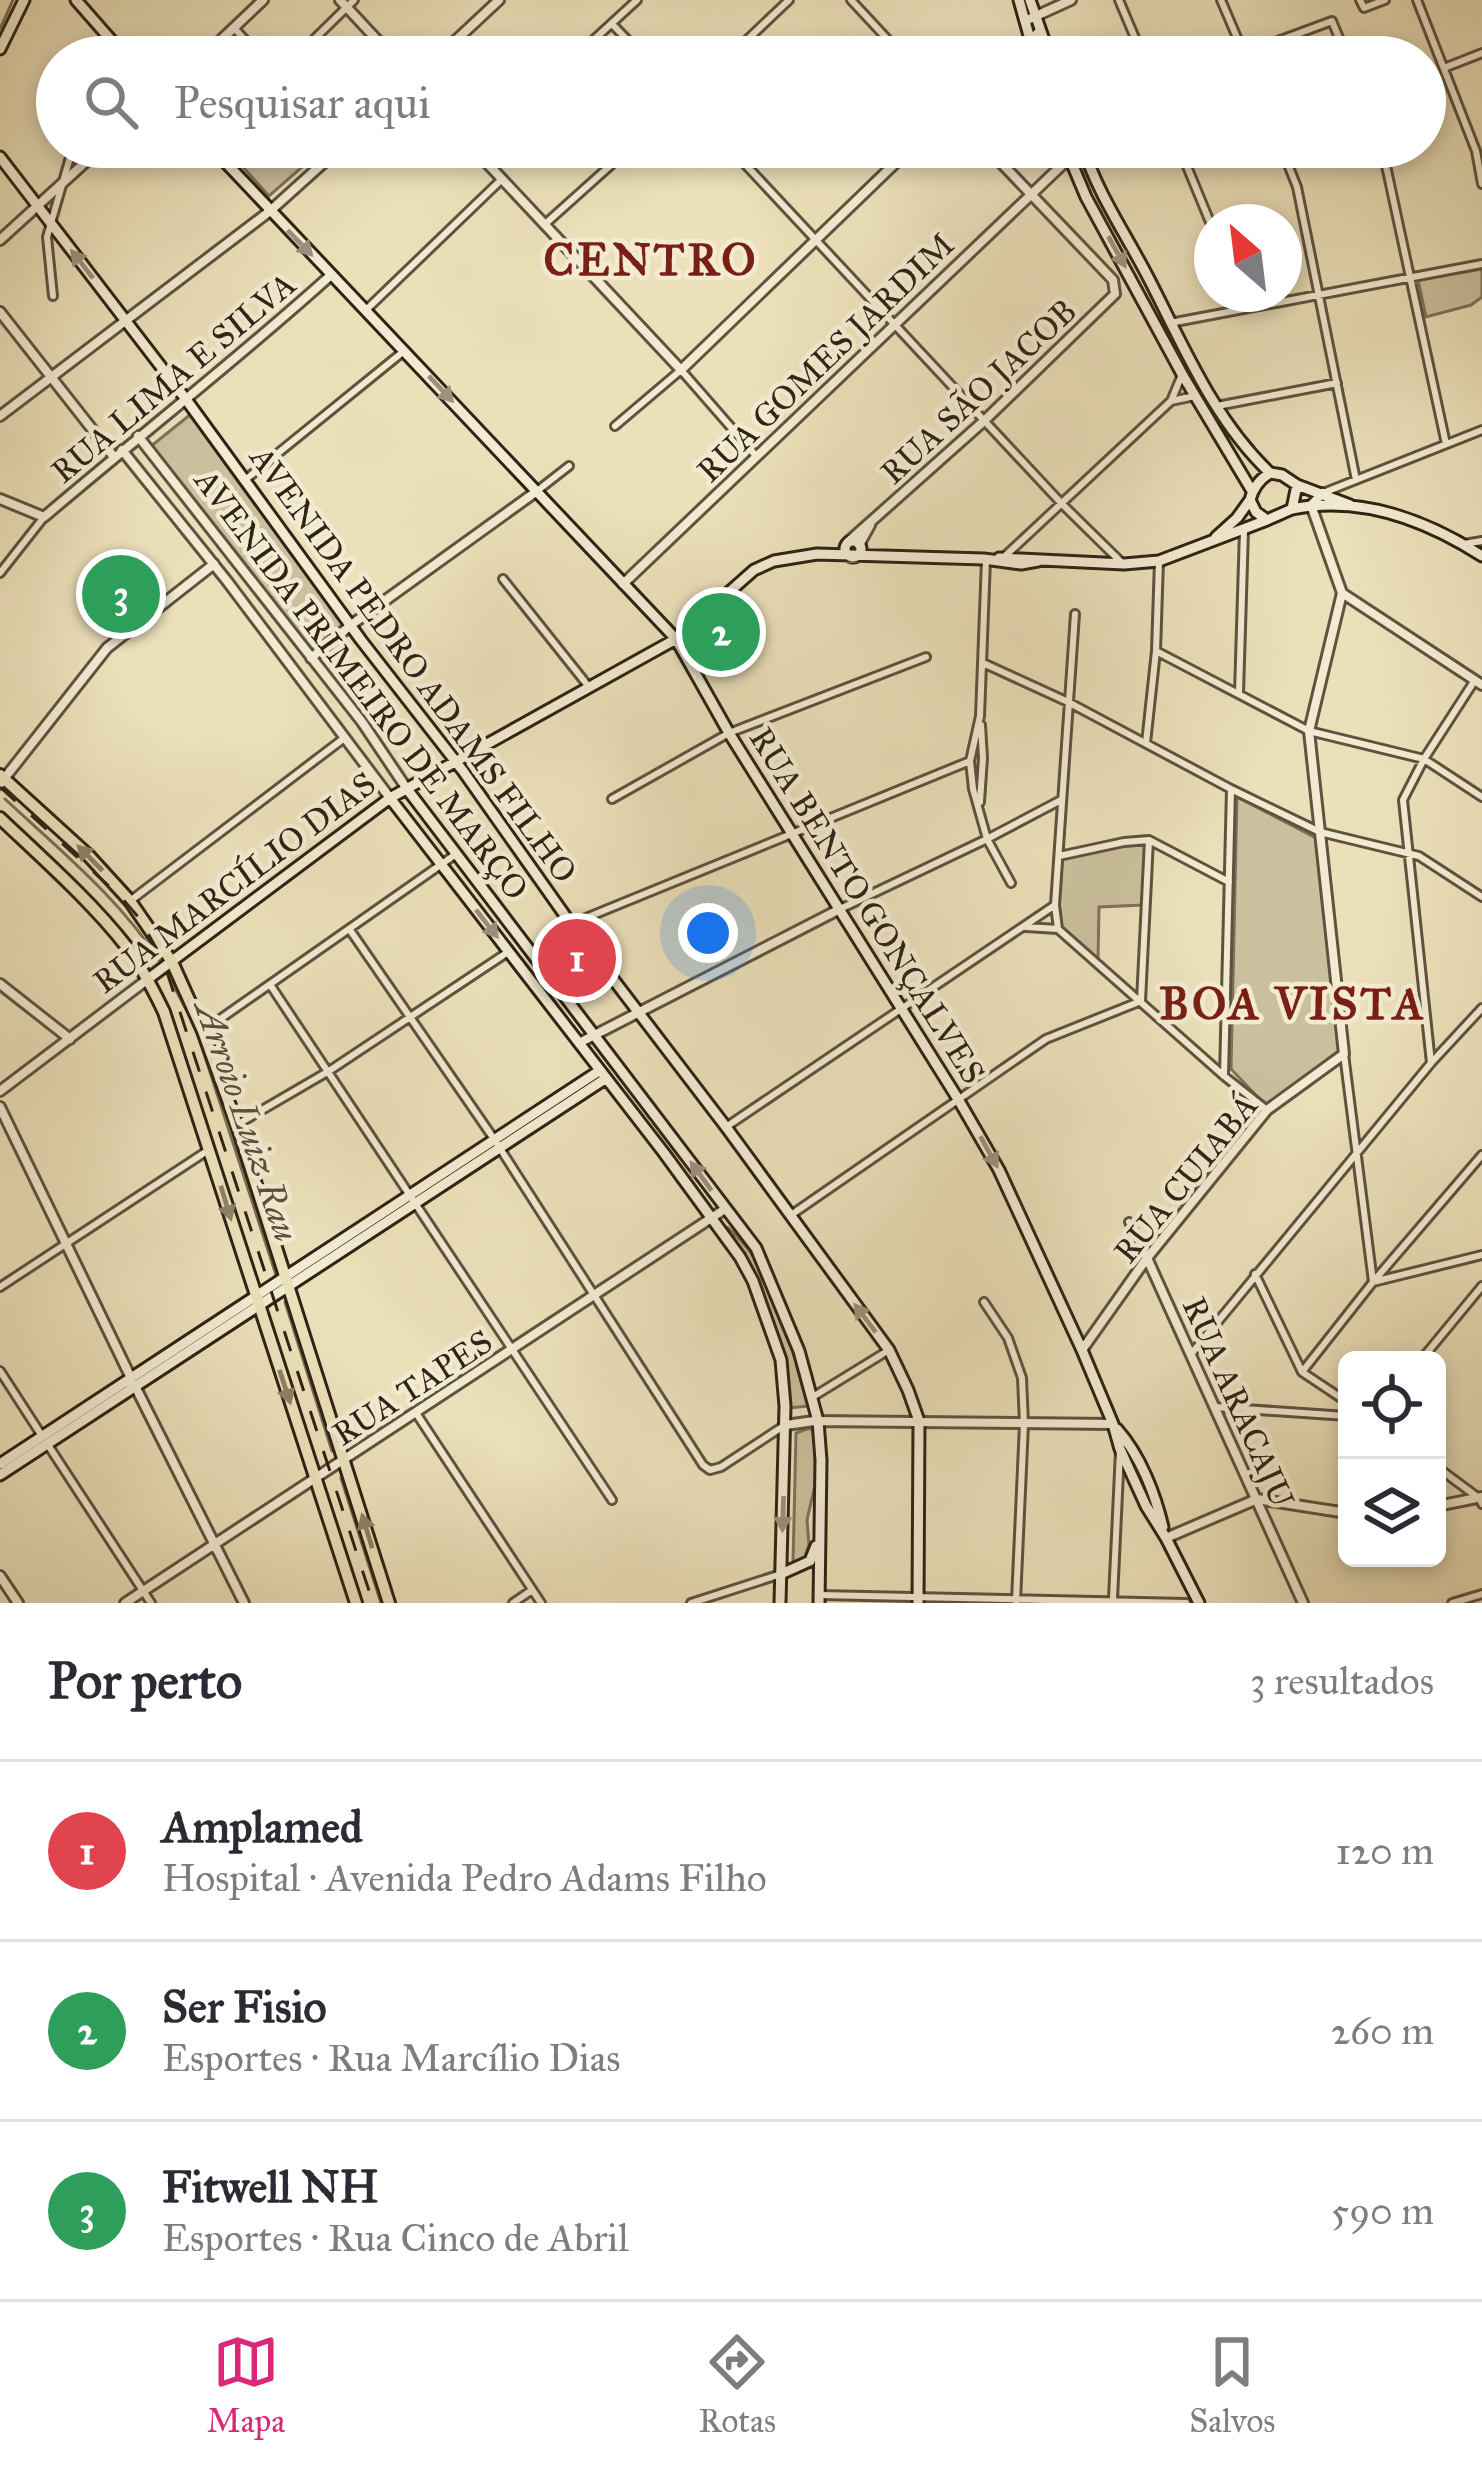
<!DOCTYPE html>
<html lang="pt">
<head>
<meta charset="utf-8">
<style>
  body { margin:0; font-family:"IM FELL Great Primer",serif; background:#f2f2f3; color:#2b2b33 }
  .controls { position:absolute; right:36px; bottom:36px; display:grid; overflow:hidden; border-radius:18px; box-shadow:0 6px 18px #0003 }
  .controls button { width:108px; height:108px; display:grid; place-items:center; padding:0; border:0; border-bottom:3px solid #e1e1e2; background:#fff; color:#2b2b33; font:60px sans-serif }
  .compass { position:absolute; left:1194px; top:204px; width:108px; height:108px; border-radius:50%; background:#fff; box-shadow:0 6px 18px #0003; rotate:332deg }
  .you { position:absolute; left:708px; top:933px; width:42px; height:42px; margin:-30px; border:9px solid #fff; border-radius:50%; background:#1a73e8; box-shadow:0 0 0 18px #1a73e833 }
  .badge { display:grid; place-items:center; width:78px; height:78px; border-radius:50%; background:#db2777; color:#fff; font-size:39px; font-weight:700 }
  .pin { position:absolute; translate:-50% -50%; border:6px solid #fff; box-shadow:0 3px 12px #0006 }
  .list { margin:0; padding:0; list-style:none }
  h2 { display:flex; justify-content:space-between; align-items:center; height:156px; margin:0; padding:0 48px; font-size:51px }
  h2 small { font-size:39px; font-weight:400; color:#7c7c81 }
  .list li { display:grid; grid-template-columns:78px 1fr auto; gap:36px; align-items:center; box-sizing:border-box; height:180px; padding:0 48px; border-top:3px solid #e1e1e2 }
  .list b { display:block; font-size:45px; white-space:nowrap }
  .list p { margin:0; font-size:39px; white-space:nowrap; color:#7c7c81 }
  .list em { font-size:39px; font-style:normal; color:#7c7c81 }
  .icon { flex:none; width:66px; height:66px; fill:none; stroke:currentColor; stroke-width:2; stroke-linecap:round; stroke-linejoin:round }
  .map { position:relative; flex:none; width:1482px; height:1603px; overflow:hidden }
  .search { position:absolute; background:#fff; box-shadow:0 6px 18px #0003; left:36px; right:36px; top:36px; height:132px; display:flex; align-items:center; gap:30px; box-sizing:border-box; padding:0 42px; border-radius:66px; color:#7c7c81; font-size:45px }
  .sheet { height:696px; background:#fff }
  nav { display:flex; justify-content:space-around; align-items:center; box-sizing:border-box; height:168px; border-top:3px solid #e1e1e2; background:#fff; font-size:33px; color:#7c7c81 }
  nav a { display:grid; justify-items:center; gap:6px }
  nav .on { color:#db2777 }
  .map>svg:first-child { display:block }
  .green { fill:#cbc09e; stroke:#7e7159; stroke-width:3 }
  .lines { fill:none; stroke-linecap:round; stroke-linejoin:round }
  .stream { stroke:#7a6d56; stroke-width:3 }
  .minor-casing { stroke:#5f523e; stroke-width:12 }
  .tertiary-casing { stroke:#5f523e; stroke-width:14 }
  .secondary-casing { stroke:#302214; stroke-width:15 }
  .primary-casing { stroke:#302214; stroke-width:16 }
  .minor { stroke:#f2ebd2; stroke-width:6 }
  .tertiary { stroke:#f2ebd2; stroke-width:8 }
  .secondary { stroke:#f2ebd2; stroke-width:9 }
  .primary { stroke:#ebe0ba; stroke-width:10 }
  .rail { stroke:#302214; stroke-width:3; stroke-dasharray:21 21; stroke-linecap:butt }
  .oneway { fill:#9b917c }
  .oneway2 { fill:#8e8167 }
  .labels { text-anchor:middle; stroke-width:9; stroke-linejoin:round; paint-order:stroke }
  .street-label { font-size:33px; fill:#302214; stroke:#f2ebd2 }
  .water-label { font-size:36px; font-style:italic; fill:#5b4e3a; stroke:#f2ebd2 }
  .district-label { font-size:45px; font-weight:bold; letter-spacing:3px; fill:#7a1f14; stroke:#f2ebd2 }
</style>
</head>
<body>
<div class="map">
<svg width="1482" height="1603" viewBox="0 0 1482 1603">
  <rect width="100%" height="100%" fill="#ebe0ba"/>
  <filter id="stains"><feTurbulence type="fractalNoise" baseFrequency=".00167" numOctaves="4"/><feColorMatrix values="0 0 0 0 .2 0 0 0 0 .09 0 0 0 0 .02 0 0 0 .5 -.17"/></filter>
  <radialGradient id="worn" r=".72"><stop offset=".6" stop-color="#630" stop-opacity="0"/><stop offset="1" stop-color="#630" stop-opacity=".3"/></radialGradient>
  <path class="green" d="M 225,147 L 325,147 L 269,196 Z
    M 1482,269 L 1482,297 L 1471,305 L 1426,317 L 1418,280 Z
    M 191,414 L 348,625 L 313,652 L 296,636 L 150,447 Z
    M 1237,797 L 1316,838 L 1340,1050 L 1267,1107 L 1231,1069 Z
    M 1146,843 L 1143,905 L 1099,907 L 1098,960 L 1061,928 L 1059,903 L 1061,858 L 1124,845 Z
    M 727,1227 C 778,1269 790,1346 808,1406 L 789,1408 C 781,1337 766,1288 727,1227 Z
    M 807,1429 L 816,1429 L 817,1476 L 807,1520 L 809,1545 L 804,1559 L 793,1563 L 796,1433 Z"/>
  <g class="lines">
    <path class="stream" d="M 0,29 L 13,0
      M 5,799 C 61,851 120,899 161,963
      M 171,981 L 195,1026 L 277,1278
      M 285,1302 L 332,1451
      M 341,1478 L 381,1603"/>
    <g class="minor-casing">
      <path id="minor" d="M 851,0 L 904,57
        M 1119,0 L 1143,57
        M 1221,0 L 1244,54
        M 1360,0 L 1364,8 L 1385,0
        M 1417,0 L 1476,151 L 1482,184
        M 612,24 L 644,57
        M 235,29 L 261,57
        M 107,57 L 112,42
        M 296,57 L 354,0
        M 575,57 L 637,0
        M 729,57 L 789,0
        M 1235,57 L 1332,21 L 1347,57
        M 1444,68 L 1482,53
        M 729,147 L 1062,504 L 1122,563
        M 1179,147 L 1212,227
        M 1281,147 L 1297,187 L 1356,480
        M 1382,147 L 1446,444
        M 544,225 L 631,147
        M 53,296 L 47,237 L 73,147
        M 366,310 L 501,180
        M 1170,323 L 1482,264
        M 1171,401 L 1195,396
        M 1217,406 L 1337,383
        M 615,426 L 681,370 L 756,456
        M 245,480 L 404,351
        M 537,491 L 569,466
        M 1323,493 L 1482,430
        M 1464,544 L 1482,541
        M 1004,557 L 1171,401 L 1181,377
        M 986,560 L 980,716 L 970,761 L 973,789 L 987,839 L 1011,883
        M 0,573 L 44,517
        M 503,579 L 589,687
        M 1156,651 L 1309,731 L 1424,759 L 1482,797
        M 983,663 L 1068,702 L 1231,789 L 1320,832 L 1419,856 L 1482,897
        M 1239,693 L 1244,530
        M 1146,743 L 1156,651 L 1159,561
        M 612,799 L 729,733 L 926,657
        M 980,802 L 983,758 L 981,725
        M 1059,856 L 1124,842 L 1149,840 L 1229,882
        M 130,901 L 343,739
        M 840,909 L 987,839 L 1061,800
        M 571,924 L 970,761
        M 1026,927 L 1058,929 L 1224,1076 L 1267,1110
        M 1058,929 L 1055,905 L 1075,614
        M 350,930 L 494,1139 L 703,1465 L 710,1470 L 721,1467 L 782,1427
        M 271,986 L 612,1500
        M 203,1031 L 456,854
        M 1344,1054 L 1373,1282 L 1482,1255
        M 1431,1063 L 1403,800 L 1424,759 L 1475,680
        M 1224,1076 L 1231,789
        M 238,1124 L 329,1071 L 508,952
        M 726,1127 L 1055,905
        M 791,1215 L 1046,1039 L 1141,1001 L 1149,840
        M 1129,1222 L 1147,1258
        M 1255,1274 L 1302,1372 L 1347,1402
        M 0,1287 L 207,1151
        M 984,1302 L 1008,1338 L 1022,1378 L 1024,1424 L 1016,1601
        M 1192,1353 L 1431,1063 L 1482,1008
        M 1421,1360 L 1482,1286
        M 0,1371 L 42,1436
        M 1302,1372 L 1373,1282 L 1482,1155
        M 811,1398 L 889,1350
        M 1215,1407 L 1347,1416
        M 416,1413 L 541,1603
        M 48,1445 L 151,1603
        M 1437,1467 L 1480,1499 L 1482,1504
        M 819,1595 L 1186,1603
        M 1113,1599 L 1120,1451
        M 513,1603 L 532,1590
        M 691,1603 L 781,1574
        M 1452,1603 L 1482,1594"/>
    </g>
    <g class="tertiary-casing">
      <path id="tertiary" d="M 340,0 L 393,57
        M 1025,21 L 1071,0
        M 203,57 L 263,0
        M 438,57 L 499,0
        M 1011,57 L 1040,31
        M 472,147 L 681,370 L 912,147
        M 0,240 L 102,147
        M 0,312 L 114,457
        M 0,416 L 270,211 L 341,147
        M 138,436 L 362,722 L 407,789
        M 122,450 L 227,581 L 390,798
        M 1323,493 L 1311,505 L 1342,593 L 1482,685
        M 0,499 L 44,517 C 139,436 238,359 331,275
        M 848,542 L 985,420 L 1115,294 L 1113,280 L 986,147
        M 859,545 L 870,525
        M 623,584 L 1061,166 L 1068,155
        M 311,658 L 351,625 L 537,491
        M 0,784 L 107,648 L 214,564
        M 0,984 L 70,1039
        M 579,1043 L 840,909
        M 0,1091 L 148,979
        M 0,1107 L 131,1378 L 130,1384 L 135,1386 L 244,1603
        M 1147,1258 L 1303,1603
        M 1082,1350 L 1147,1258 L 1267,1110 L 1344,1054 L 1309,731 L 1342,593
        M 786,1425 L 814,1421 L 1113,1424
        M 1437,1506 L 1482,1497
        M 1166,1538 L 1257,1499 L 1347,1513
        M 0,1576 L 18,1603
        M 125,1603 L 725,1209"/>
    </g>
    <g class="secondary-casing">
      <path id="secondary" d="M 76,0 L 126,57
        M 1019,0 L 1035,57
        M 1030,0 L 1050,57
        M 0,49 L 24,0
        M 211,147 L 676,639 L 729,733 L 958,1099 L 999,1170 L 1082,1350 L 1113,1424 L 1120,1449 L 1146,1506 L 1166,1538 L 1199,1603
        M 1065,147 L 1086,197 L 1182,374 L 1252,491
        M 1083,147 C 1098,195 1126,234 1149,279 C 1184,347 1214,420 1270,473
        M 0,157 L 185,398 L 361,640 L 463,771 L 571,924 L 726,1127 L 889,1350 L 908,1390 L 919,1421 L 918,1603
        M 1270,473 L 1282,475 L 1297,485 L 1292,509 L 1267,520 L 1256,512 L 1250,500 C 1253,488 1260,479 1270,473 Z
        M 1297,485 L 1350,505
        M 1292,509 C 1359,495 1426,520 1482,556
        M 1216,537 L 1237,518 L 1250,500
        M845 549a8 8 0 1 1 16 0a8 8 0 1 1-16 0Z
        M 999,558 L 1124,564 L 1159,561 L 1267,520
        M 407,789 L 756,1248 L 799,1351 L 818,1421 L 821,1460 L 819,1603
        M 390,798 L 664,1153 L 740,1257 L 753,1281 L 781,1360 L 785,1406 L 780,1603
        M 148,979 L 390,798 L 676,639 L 754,570 L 774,561 L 817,554 L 984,559 L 1021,564 L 1038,561
        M 1117,1429 C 1140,1455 1155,1493 1163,1527
        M 0,1464 L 599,1071
        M 0,1475 L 605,1079
        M 781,1574 L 810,1561 L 816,1546"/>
    </g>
    <g class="primary-casing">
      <path id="primary" d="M 0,775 L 89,856 L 130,901 L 172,962 L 203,1031 L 237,1125 L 389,1603
        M 0,818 C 41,857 92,902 126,946 C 142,967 153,989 164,1012 L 356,1603"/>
    </g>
    <use href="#minor" class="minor"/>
    <use href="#tertiary" class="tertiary"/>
    <use href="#secondary" class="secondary"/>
    <use href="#primary" class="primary"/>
    <path class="rail" d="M 0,787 L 121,897 L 139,918 L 163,960 L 373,1603"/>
  </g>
  <defs><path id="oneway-solid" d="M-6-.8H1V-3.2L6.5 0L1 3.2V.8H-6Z" transform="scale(3)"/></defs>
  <g class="oneway">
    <use href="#oneway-solid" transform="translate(300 243) rotate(46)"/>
    <use href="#oneway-solid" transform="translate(1117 252) rotate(61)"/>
    <use href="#oneway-solid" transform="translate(82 264) rotate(-128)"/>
    <use href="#oneway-solid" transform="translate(441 389) rotate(47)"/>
    <use href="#oneway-solid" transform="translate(487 924) rotate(52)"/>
    <use href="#oneway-solid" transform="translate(989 1152) rotate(61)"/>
    <use href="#oneway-solid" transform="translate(701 1176) rotate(-126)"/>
    <use href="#oneway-solid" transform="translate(865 1318) rotate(-127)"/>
    <use href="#oneway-solid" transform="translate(783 1514) rotate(92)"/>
  </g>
  <g class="oneway2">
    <use href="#oneway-solid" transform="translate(90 858) rotate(-135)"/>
    <use href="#oneway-solid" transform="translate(226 1203) rotate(73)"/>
    <use href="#oneway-solid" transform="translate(285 1387) rotate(72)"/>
    <use href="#oneway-solid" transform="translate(367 1531) rotate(-107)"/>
  </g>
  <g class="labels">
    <g class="street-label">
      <text transform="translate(825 357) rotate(-44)" y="12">RUA GOMES JARDIM</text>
      <text transform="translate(173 377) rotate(-40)" y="12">RUA LIMA E SILVA</text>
      <text transform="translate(978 391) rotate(-43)" y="12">RUA SÃO JACOB</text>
      <text transform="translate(414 664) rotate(54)" y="12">AVENIDA PEDRO ADAMS FILHO</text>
      <text transform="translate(362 684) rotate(53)" y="12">AVENIDA PRIMEIRO DE MARÇO</text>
      <text transform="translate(234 882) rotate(-37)" y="12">RUA MARCÍLIO DIAS</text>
      <text transform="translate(868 905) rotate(58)" y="12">RUA BENTO GONÇALVES</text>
      <text transform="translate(1185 1178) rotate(-51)" y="12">RUA CUIABÁ</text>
      <text transform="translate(412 1387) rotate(-33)" y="12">RUA TAPES</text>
      <text transform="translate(1239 1402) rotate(66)" y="12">RUA ARACAJU</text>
    </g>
    <g class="water-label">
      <text transform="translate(248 1121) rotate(71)" y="13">Arroio Luiz Rau</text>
    </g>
    <g class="district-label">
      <text x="651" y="275">CENTRO</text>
      <text x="1293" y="1019">BOA VISTA</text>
    </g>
  </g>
  <rect width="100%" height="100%" filter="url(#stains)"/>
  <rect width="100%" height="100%" fill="url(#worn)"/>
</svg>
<div class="controls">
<button><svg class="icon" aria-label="locate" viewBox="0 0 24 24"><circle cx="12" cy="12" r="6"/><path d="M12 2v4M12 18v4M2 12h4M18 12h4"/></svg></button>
<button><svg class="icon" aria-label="layers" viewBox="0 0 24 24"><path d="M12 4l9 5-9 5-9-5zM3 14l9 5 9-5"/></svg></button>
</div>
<svg class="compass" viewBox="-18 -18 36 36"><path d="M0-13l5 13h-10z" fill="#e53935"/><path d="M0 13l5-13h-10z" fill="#7c7c81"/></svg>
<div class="you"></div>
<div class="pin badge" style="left:577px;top:958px;background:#e0444e">1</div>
<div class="pin badge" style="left:721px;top:632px;background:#2e9e5b">2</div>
<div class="pin badge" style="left:121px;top:594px;background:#2e9e5b">3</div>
<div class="search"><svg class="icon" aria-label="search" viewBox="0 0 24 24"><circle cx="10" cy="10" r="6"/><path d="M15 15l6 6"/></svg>Pesquisar aqui</div>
</div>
<section class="sheet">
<h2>Por perto<small>3 resultados</small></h2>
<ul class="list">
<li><span class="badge" style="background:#e0444e">1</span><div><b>Amplamed</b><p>Hospital · Avenida Pedro Adams Filho</p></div><em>120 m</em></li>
<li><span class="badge" style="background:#2e9e5b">2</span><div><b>Ser Fisio</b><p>Esportes · Rua Marcílio Dias</p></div><em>260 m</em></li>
<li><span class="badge" style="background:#2e9e5b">3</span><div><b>Fitwell NH</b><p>Esportes · Rua Cinco de Abril</p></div><em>590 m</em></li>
</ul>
</section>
<nav>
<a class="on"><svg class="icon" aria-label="map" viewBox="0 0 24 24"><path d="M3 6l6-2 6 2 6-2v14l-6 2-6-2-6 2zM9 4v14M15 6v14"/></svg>Mapa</a>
<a><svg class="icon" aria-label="directions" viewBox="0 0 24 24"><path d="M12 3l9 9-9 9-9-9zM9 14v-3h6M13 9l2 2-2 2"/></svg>Rotas</a>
<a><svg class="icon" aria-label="saved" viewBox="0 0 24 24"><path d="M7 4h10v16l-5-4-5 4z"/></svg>Salvos</a>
</nav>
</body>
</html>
